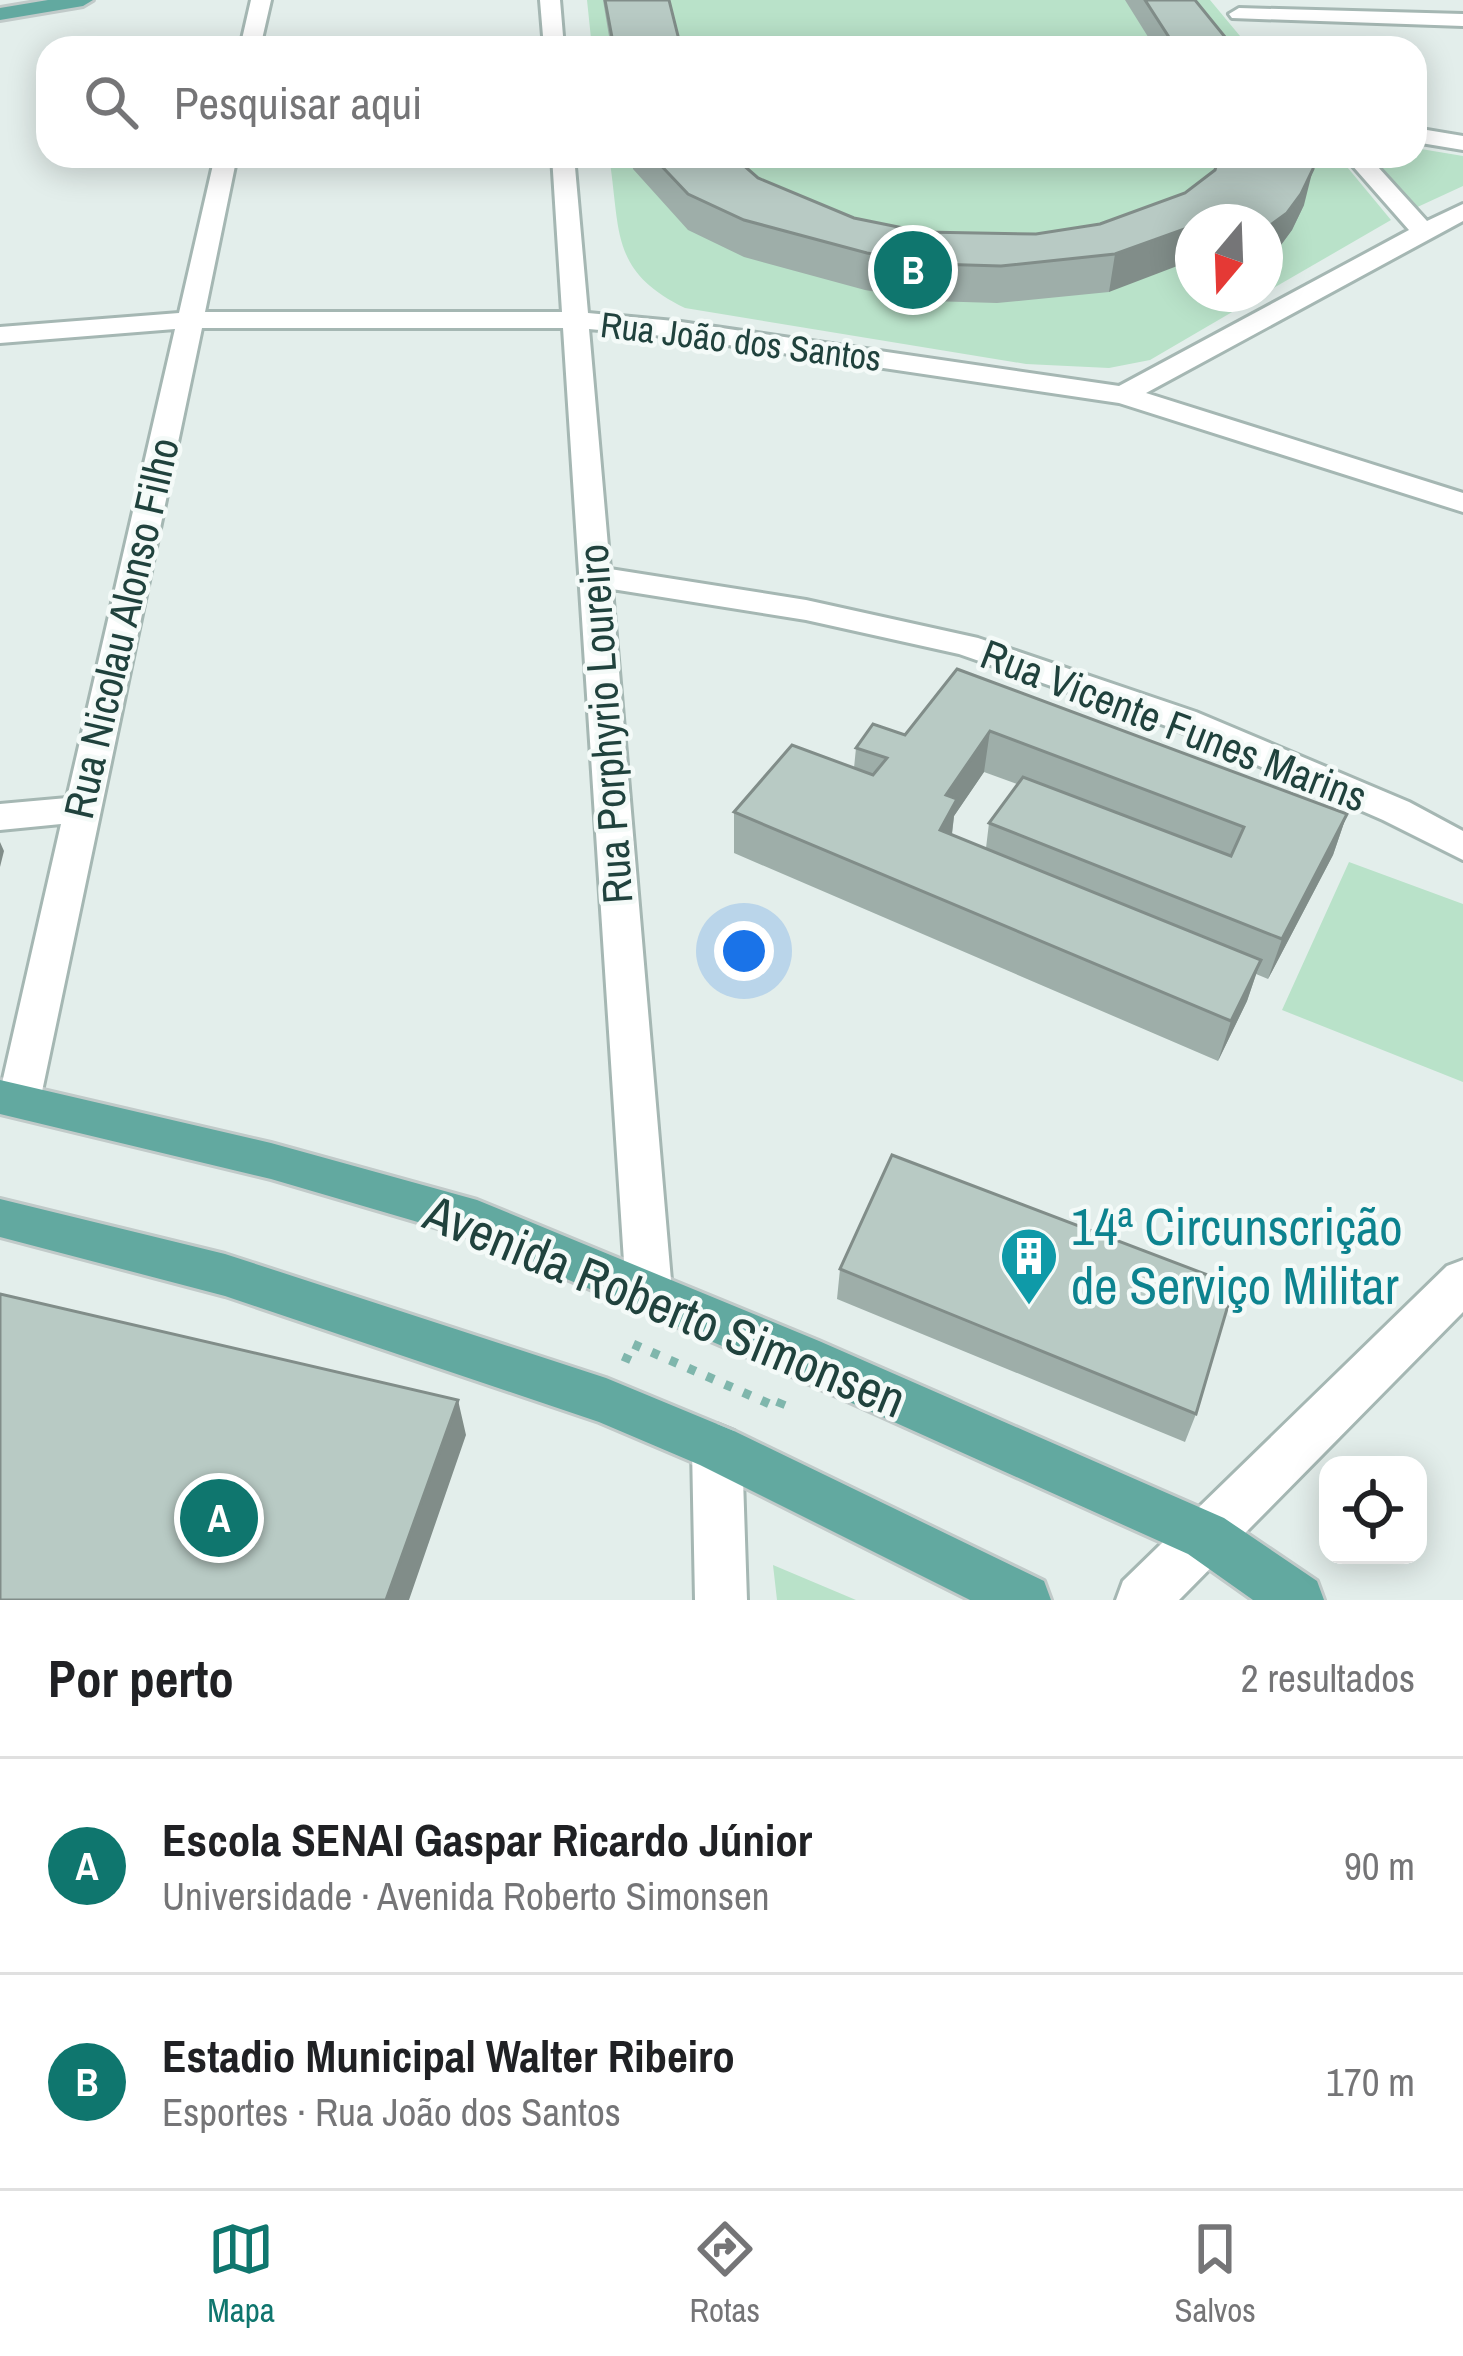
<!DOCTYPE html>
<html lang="pt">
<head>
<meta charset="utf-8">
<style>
  body { margin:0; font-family:"Archivo Narrow",sans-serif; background:#f2f2f2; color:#202124 }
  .controls { position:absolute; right:36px; bottom:36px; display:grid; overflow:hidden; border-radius:24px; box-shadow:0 6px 30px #0003 }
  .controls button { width:108px; height:108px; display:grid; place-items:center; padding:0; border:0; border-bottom:3px solid #e0e0e0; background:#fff; color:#202124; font:60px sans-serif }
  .compass { position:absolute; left:1175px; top:204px; width:108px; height:108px; border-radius:50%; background:#fff; box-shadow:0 6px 30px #0003; rotate:199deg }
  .you { position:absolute; left:744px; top:951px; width:42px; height:42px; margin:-30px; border:9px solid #fff; border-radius:50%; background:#1a73e8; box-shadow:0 0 0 18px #1a73e833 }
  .badge { display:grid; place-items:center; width:78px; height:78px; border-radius:50%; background:#0f766e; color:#fff; font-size:39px; font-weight:700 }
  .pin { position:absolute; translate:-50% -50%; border:6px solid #fff; box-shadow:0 3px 12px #0006 }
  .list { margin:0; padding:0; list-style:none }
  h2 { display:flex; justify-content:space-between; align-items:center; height:156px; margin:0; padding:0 48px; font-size:51px }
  h2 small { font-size:39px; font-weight:400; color:#757577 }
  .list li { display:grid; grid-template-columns:78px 1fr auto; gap:36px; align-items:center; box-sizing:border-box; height:216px; padding:0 48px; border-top:3px solid #e0e0e0 }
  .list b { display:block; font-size:45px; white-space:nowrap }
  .list p { margin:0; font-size:39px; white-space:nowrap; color:#757577 }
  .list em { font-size:39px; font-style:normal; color:#757577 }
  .icon { flex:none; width:66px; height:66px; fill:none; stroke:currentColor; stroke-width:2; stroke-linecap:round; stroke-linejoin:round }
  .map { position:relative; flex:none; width:1463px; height:1600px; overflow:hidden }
  .search { position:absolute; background:#fff; box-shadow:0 6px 30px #0003; left:36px; right:36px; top:36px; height:132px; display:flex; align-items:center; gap:30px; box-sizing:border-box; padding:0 42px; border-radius:36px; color:#757577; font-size:45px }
  .sheet { height:588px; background:#fff }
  nav { display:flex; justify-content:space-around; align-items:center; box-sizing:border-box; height:168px; border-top:3px solid #e0e0e0; background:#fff; font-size:33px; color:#757577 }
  nav a { display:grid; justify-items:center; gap:6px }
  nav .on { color:#0f766e }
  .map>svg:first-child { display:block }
  .green { fill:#b9e2c9 }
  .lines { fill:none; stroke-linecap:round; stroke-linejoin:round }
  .minor-casing { stroke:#a5b7b3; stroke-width:6 }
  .major-casing { stroke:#c1cac9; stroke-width:6 }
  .path { stroke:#7fb6ac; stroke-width:9; stroke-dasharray:8 12; stroke-linecap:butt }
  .minor { fill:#fff; fill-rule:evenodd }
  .major { fill:#62a9a0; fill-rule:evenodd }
  .wall { fill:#9eaea9; fill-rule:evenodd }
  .shaded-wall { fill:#818d89 }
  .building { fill:#b8cac4; stroke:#818d89; stroke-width:3 }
  .labels { text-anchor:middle; stroke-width:9; stroke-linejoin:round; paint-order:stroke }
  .far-street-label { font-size:36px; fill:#20423d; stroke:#f4faf8 }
  .street-label { font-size:42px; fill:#20423d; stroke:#f4faf8 }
  .near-culture-label { font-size:51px; fill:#0d838f; stroke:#f4faf8; text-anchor:start }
  .near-street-label { font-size:51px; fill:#20423d; stroke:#f4faf8 }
</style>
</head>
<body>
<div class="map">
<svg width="1463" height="1600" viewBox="0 0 1463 1600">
  <rect width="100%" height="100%" fill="#e3eeeb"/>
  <path class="green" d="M 587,0 L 1210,0 L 1250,48 L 592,48 Z
    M 1415,148 L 1463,156 L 1463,186 L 1411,210 L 1372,156 L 1415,156 Z
    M 609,156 L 1338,156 L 1391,220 L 1265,293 L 1265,222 L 1193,222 L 1193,294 L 1263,294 L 1150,360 L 1109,368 L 1026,364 L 685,308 C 609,271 621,231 609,156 Z
    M 1349,862 L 1463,904 L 1463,1082 L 1282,1010 Z
    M 773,1565 L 856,1600 L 777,1600 Z"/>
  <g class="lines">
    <g class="minor-casing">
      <path id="minor" d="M 251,0 L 271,0 L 260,48 L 240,48 Z
        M 540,0 L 560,0 L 564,48 L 544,48 Z
        M 1239,8 L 1463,14 L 1463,26 L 1232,18 L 1229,14 Z
        M 1415,128 L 1463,136 L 1463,150 L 1415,142 Z
        M 215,156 L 237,156 L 205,312 L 562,312 L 552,156 L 574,156 L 588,313 L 674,321 L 1119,386 L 1409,230 L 1344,156 L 1368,156 L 1427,221 L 1463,204 L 1463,221 L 1146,393 L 1463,493 L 1463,512 L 1119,403 L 674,337 L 589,329 L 610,569 L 806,600 L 978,638 L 1196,712 L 1409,802 L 1463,831 L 1463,860 L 1383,820 L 1172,728 L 959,654 L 806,620 L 612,589 L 672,1292 L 665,1307 L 649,1313 L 633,1307 L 626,1292 L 563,328 L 202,328 L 40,1101 L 34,1113 L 19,1118 L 4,1113 L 0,1092 L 61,824 L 0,830 L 0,804 L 67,798 L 175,329 L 0,343 L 0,327 L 179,313 Z
        M 1463,1260 L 1463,1312 L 1179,1600 L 1116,1600 L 1123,1581 L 1447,1266 Z
        M 717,1424 L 734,1431 L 742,1448 L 747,1600 L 695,1600 L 692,1448 L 700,1431 Z"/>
    </g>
    <g class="major-casing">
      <path id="major" d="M 48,0 L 93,0 L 83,6 L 0,20 L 0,8 Z
        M 0,1080 L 271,1143 L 477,1200 L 819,1341 L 1224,1518 L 1317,1581 L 1324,1600 L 1253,1600 L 1188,1554 L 785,1373 L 469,1237 L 271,1179 L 0,1114 Z
        M 0,1199 L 225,1254 L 606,1378 L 734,1431 L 1044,1581 L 1051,1600 L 970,1600 L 700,1465 L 599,1422 L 225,1296 L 0,1237 Z"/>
    </g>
    <path class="path" d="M 625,1362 L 633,1344 L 779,1408 L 783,1398"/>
    <use href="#minor" class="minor"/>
    <use href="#major" class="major"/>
  </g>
  <path class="wall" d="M 603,0 L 669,0 L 681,48 L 611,48 Z
    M 1125,0 L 1195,0 L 1234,48 L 1155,48 Z
    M 631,156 L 733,156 L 758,178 L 854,218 L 923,232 L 1036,234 L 1304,205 L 1292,230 L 1278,249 L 1265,259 L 1265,222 L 1193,222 L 1109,292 L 997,303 L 930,301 L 865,290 L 744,257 L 688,230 L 633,169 Z
    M 957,669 L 1347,814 L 1333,855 L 1268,979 L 1256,974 L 1247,1001 L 1218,1061 L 734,853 L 734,812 L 854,768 L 856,748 L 905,735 ZM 984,772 L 1017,784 L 989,823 L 986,848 L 952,835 L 954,816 Z
    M 840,1269 L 1196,1414 L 1185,1442 L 837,1299 Z"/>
  <path class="shaded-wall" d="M 1313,169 L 1304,205 L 1292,230 L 1278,249 L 1265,259 L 1265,229 Z
    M 1193,226 L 1193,260 L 1109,292 L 1115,254 Z
    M 990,731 L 984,772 L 954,816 L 951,840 L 935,871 L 946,795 Z
    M 1347,814 L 1333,855 L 1268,979 L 1282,939 Z
    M 0,842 L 4,851 L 0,867 Z
    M 1261,960 L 1247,1001 L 1218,1061 L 1231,1021 Z
    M 458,1400 L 466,1435 L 409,1600 L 386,1600 Z"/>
  <path class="building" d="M 605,0 L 669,0 L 681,48 L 614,48 Z
    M 1145,0 L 1195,0 L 1234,48 L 1176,48 Z
    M 652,156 L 733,156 L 758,178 L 854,218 L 923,232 L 1036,234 L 1100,224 L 1185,193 L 1215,170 L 1219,156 L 1315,156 L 1313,169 L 1301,194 L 1287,213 L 1265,229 L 1265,222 L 1217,222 L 1212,219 L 1205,222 L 1193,222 L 1193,226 L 1115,254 L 1001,266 L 934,264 L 867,253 L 744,220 L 688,194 Z
    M 957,669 L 1347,814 L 1282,939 L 989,823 L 1023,777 L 1231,856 L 1244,827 L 990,731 L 946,795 L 957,799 L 940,830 L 1261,960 L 1231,1021 L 734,812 L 792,745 L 873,775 L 887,758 L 856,748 L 873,724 L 905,735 Z
    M 892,1155 L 1234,1285 L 1196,1414 L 840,1269 Z
    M 0,1294 L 458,1400 L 386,1600 L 0,1600 Z"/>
  <defs>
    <g id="building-pin" transform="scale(3)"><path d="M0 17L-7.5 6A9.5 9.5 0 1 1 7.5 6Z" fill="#0f9aa8" stroke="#f4faf8"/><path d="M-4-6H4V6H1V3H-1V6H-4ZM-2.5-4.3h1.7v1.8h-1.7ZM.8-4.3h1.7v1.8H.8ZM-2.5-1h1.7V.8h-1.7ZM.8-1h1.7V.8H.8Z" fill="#fff"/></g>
  </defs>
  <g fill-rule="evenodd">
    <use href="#building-pin" x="1029" y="1256"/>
  </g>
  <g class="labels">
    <g class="far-street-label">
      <text transform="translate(741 341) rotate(7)" y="13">Rua João dos Santos</text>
    </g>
    <g class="street-label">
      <text transform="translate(121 628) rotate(-77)" y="15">Rua Nicolau Alonso Filho</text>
      <text transform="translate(605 724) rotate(-94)" y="15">Rua Porphyrio Loureiro</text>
      <text transform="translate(1174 725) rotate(21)" y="15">Rua Vicente Funes Marins</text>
    </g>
    <g class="near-culture-label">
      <text x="1071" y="1245">14ª Circunscrição<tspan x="1071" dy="59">de Serviço Militar</tspan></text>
    </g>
    <g class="near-street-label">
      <text transform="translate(665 1306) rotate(22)" y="18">Avenida Roberto Simonsen</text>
    </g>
  </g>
</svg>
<div class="controls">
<button><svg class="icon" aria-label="locate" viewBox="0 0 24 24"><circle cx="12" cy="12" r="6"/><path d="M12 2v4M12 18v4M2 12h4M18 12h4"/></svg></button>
</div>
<svg class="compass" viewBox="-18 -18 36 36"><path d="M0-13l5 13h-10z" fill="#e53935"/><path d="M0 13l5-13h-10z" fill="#757577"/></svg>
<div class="you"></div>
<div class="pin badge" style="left:219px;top:1518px">A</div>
<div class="pin badge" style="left:913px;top:270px">B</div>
<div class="search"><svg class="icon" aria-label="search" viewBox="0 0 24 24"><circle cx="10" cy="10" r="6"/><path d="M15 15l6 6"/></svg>Pesquisar aqui</div>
</div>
<section class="sheet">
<h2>Por perto<small>2 resultados</small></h2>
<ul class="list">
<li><span class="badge">A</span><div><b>Escola SENAI Gaspar Ricardo Júnior</b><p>Universidade · Avenida Roberto Simonsen</p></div><em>90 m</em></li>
<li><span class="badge">B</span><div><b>Estadio Municipal Walter Ribeiro</b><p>Esportes · Rua João dos Santos</p></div><em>170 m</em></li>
</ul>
</section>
<nav>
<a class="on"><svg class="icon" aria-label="map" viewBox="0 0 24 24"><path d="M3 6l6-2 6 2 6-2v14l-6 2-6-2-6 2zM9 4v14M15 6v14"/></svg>Mapa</a>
<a><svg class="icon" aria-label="directions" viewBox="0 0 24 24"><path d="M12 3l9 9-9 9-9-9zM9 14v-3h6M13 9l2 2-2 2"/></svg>Rotas</a>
<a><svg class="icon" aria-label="saved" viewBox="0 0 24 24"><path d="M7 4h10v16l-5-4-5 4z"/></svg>Salvos</a>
</nav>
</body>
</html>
